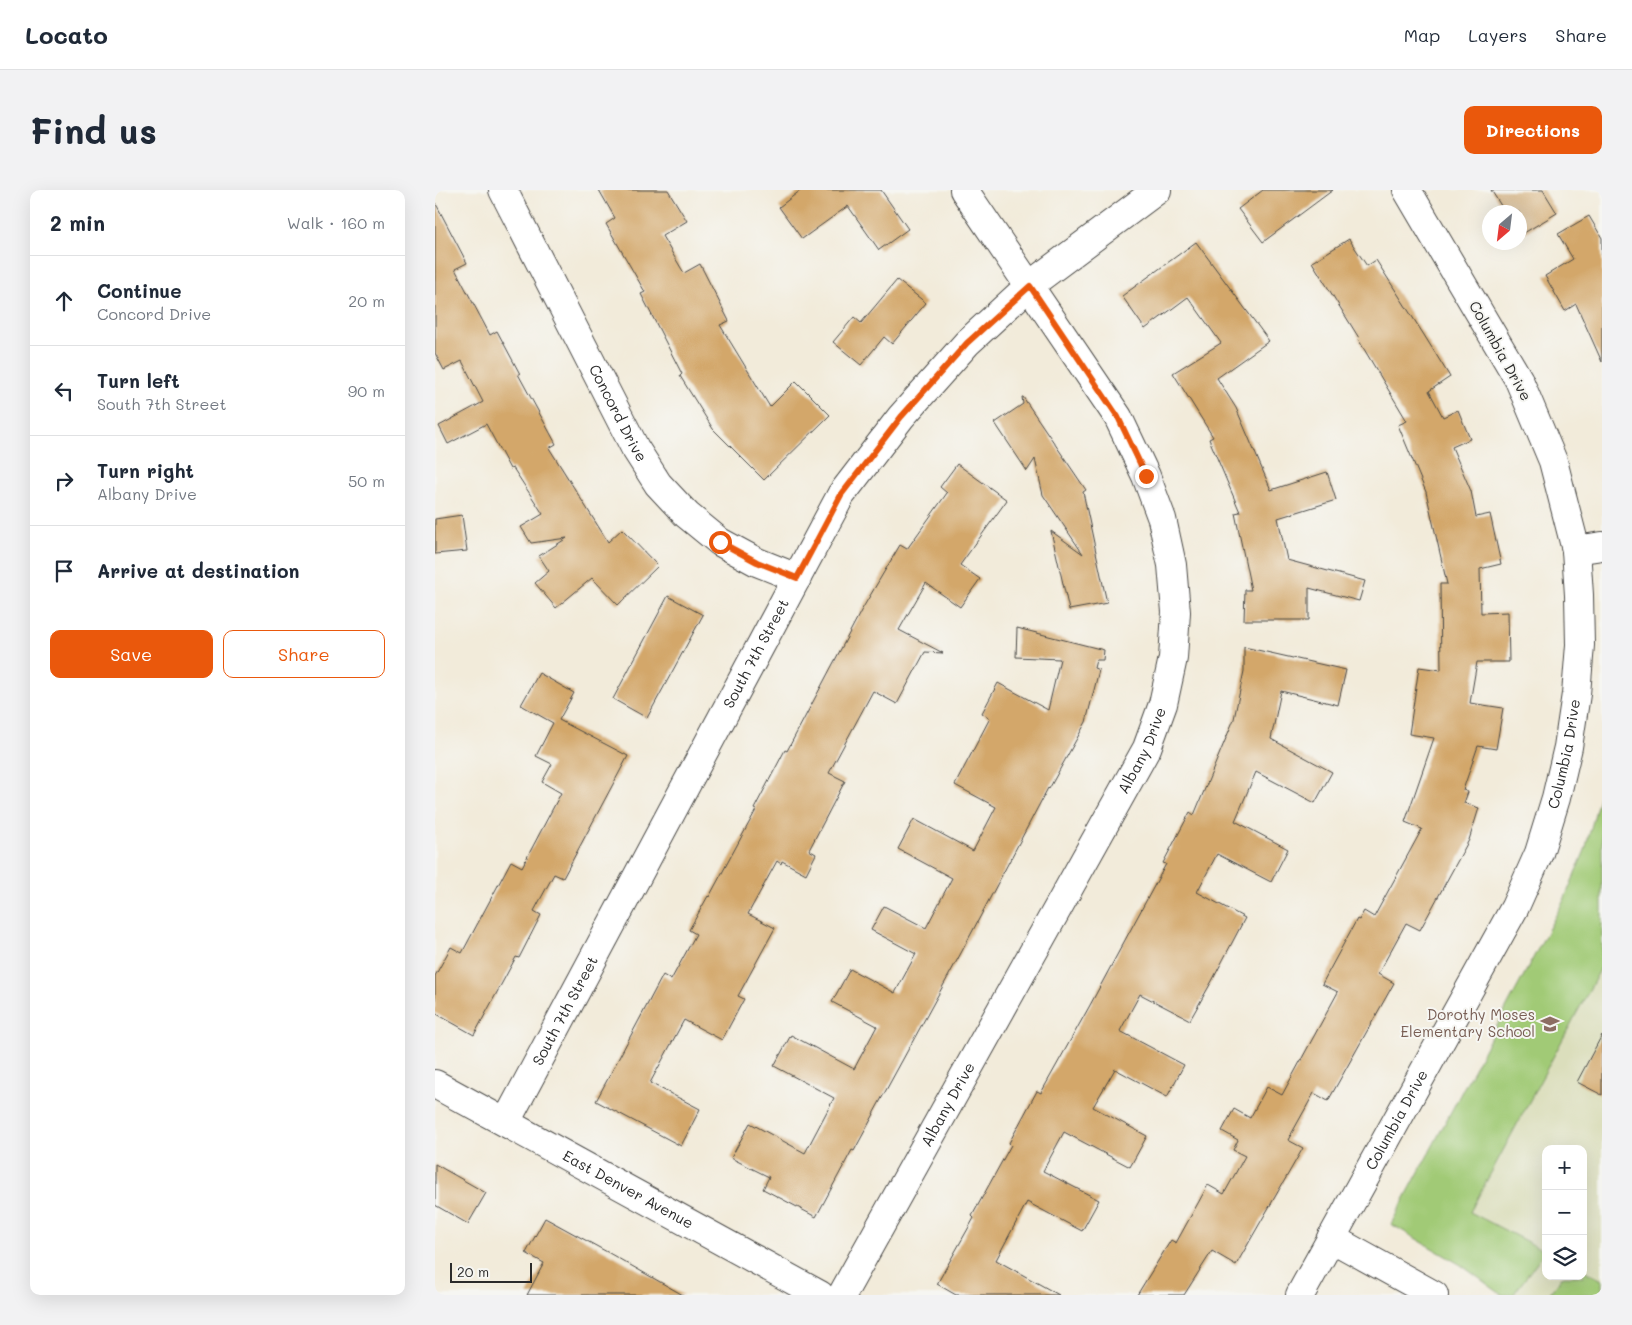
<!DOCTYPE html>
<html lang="en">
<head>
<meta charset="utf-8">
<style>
  body { margin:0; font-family:Mali,sans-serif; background:#f2f2f3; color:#1f2937 }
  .controls { position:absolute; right:15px; bottom:15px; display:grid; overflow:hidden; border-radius:10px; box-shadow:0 5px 20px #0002 }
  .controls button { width:45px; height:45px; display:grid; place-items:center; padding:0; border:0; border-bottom:1px solid #e0e1e3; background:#fff; color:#1f2937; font:25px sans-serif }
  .compass { position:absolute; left:1047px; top:15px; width:45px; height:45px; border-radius:50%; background:#fff; box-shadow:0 5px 20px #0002; rotate:208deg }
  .scale { position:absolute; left:15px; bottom:12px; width:82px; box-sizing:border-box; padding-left:5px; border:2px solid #2b2b2b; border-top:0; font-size:14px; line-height:18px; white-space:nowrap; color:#2b2b2b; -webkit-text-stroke:4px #f6f6f2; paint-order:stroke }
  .stop { position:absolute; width:15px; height:15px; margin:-11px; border:4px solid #ea580c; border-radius:50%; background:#fff }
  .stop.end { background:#ea580c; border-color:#fff; box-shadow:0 1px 5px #0008 }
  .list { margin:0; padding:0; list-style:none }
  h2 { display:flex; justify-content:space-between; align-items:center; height:65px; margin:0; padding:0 20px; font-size:21px }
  h2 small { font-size:16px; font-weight:400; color:#747a83 }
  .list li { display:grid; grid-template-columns:32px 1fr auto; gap:15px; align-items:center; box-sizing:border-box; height:90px; padding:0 20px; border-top:1px solid #e0e1e3 }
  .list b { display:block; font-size:19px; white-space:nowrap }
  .list p { margin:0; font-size:16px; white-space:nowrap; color:#747a83 }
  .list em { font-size:16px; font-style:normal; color:#747a83 }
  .actions { display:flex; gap:10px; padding:15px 20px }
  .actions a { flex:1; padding:11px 0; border:1px solid #ea580c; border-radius:10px; text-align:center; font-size:18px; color:#ea580c }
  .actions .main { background:#ea580c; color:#fff }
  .icon { flex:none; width:28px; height:28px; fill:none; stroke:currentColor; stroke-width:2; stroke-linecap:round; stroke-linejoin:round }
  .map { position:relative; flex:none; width:1167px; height:1105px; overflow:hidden; border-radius:10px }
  header { display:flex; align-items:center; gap:30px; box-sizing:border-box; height:70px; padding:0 25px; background:#fff; border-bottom:1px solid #e0e1e3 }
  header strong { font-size:24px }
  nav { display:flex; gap:28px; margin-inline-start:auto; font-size:18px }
  .intro { display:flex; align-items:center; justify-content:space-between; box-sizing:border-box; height:120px; padding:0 30px }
  h1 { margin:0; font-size:35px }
  .button { padding:12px 22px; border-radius:10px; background:#ea580c; color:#fff; font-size:18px; font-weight:700 }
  main { display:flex; gap:30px; padding:0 30px }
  aside { flex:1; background:#fff; border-radius:10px; box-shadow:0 5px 20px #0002 }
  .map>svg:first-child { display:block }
  .built { fill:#dbdebc; fill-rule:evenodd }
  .green { fill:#a1ca76; stroke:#667a50 }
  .building { fill:#d3a76b }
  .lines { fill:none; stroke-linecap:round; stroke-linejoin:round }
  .minor-casing { stroke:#494845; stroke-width:30 }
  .minor { stroke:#fff; stroke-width:28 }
  .route { stroke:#ea580c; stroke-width:6 }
  .labels { text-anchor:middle; stroke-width:4; stroke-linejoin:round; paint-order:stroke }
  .street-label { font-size:15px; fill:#2b2b2b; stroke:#f6f6f2 }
  .education-label { font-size:15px; fill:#785e54; stroke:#f6f6f2; text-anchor:end }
</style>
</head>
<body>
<header>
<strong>Locato</strong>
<nav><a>Map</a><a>Layers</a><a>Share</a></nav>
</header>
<div class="intro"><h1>Find us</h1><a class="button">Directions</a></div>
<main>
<aside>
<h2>2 min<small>Walk · 160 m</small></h2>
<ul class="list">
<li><svg class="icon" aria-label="ahead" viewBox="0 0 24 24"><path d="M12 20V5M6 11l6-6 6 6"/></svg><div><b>Continue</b><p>Concord Drive</p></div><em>20 m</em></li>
<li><svg class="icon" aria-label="left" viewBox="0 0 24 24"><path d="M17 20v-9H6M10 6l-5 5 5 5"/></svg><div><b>Turn left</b><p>South 7th Street</p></div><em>90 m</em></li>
<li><svg class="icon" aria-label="right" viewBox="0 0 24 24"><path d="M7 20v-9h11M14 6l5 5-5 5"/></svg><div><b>Turn right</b><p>Albany Drive</p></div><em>50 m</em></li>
<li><svg class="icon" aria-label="arrive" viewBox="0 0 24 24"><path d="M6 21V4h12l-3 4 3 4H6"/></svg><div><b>Arrive at destination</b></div></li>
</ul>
<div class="actions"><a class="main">Save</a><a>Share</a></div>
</aside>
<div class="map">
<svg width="1167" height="1105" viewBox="0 0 1167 1105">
  <rect width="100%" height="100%" fill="#f6f6f2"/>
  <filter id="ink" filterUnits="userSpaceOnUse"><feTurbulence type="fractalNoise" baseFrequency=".02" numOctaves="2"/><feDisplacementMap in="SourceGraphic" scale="10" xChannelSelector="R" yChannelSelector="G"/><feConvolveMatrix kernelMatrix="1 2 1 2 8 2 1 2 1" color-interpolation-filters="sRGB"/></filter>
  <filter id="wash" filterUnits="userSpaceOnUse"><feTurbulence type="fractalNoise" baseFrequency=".0096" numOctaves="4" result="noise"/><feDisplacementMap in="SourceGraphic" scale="20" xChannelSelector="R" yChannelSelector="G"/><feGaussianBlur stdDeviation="1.12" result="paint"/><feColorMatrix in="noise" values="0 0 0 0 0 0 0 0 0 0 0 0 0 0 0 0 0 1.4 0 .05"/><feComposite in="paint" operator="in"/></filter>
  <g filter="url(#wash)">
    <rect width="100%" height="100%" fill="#f2ebda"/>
    <path class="built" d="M 1167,597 L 1167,1105 L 1067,1105 L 1026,1075 L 956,1034 L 1129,710 L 1150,660 ZM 1111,959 L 1148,959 L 1148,1086 L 1111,1086 Z"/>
    <path class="green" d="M 1167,597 L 1167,776 L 1035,1022 L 1110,1061 L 1078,1105 L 1067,1105 L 1026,1075 L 956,1034 L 1129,710 L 1150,660 Z
      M 1148,1080 L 1167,1090 L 1167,1105 L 1113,1105 L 1128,1086 L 1148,1086 Z"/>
    <g id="blocks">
      <path class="building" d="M 164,0 L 233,0 L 252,31 L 227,46 L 249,83 L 265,74 L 294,131 L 285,135 L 335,217 L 361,191 L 395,225 L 329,290 L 278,239 L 245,186 L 247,184 L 206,104 L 210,102 L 171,34 L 180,28 Z
        M 366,0 L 446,0 L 473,39 L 444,60 L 413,16 L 367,49 L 344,17 Z
        M 828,0 L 898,0 L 828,52 L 803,19 Z
        M 1056,0 L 1108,0 L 1122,23 L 1084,46 L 1084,22 L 1070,22 Z
        M 0,12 L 32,73 L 20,79 L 55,145 L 62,141 L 85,184 L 83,184 L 121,254 L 114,258 L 173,352 L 187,339 L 223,376 L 183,415 L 157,388 L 121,418 L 100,393 L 114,381 L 104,366 L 132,348 L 96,353 L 86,337 L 108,324 L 78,278 L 75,279 L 51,234 L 13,254 L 4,236 L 48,212 L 27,171 L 9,180 L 0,163 Z
        M 1154,26 L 1167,48 L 1167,172 L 1141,114 L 1130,121 L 1110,86 L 1138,69 L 1123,44 Z
        M 914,49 L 932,76 L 941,70 L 989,145 L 1015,187 L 994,201 L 1008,227 L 1023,220 L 1035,249 L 1017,257 L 1036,301 L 1041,327 L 1055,324 L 1066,374 L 1045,379 L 1046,423 L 1073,422 L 1074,472 L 1042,472 L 1035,513 L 1068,518 L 1061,559 L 1043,556 L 1028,600 L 1033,602 L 1029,613 L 1044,618 L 1034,650 L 985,740 L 971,733 L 943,784 L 959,793 L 893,911 L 879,903 L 853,950 L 868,958 L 801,1075 L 777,1061 L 749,1105 L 702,1105 L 736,1050 L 741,1053 L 773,995 L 789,1004 L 810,966 L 798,960 L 803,950 L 787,941 L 799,919 L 815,928 L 832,897 L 847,905 L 903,802 L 887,794 L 922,729 L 924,730 L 929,721 L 939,727 L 987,639 L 970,632 L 999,548 L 974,544 L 984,477 L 1006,480 L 1005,394 L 1012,394 L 991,302 L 963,235 L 972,231 L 923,149 L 924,148 L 877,72 Z
        M 761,52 L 834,151 L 782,188 L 801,218 L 836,300 L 892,282 L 901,310 L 843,328 L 852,370 L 930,391 L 924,411 L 874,398 L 874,430 L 809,430 L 810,400 L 816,400 L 800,323 L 805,322 L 774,249 L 778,247 L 738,183 L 786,153 L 753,107 L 710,139 L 687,106 Z
        M 462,90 L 491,113 L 457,154 L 449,147 L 426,175 L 398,152 L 419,127 L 426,133 Z
        M 587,207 L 588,207 L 651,300 L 648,302 L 672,413 L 634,420 L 616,341 L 648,364 L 608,305 L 600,269 L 592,281 L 560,233 L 588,214 Z
        M 522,274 L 572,310 L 525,375 L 545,389 L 525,417 L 491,393 L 464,440 L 508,463 L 490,462 L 462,514 L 438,501 L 394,583 L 410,591 L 374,660 L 381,664 L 371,684 L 347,671 L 346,674 L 342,671 L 313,724 L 340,738 L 303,806 L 309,809 L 287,850 L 249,830 L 215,893 L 265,919 L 246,956 L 161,911 L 228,785 L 236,790 L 261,744 L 254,740 L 273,706 L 274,707 L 321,620 L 319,619 L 350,560 L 352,561 L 426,421 L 465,355 L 472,359 L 512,303 L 505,297 Z
        M 27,325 L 32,361 L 0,364 L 0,329 Z
        M 233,406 L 268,425 L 212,528 L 178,509 Z
        M 582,438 L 669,460 L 668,470 L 661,470 L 659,478 L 664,480 L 651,532 L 614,599 L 613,598 L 526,763 L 438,924 L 439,924 L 419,961 L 417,960 L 381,1027 L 328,999 L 334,987 L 296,968 L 315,933 L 370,963 L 399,908 L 339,876 L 356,845 L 419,879 L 442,836 L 397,812 L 415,779 L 460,803 L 481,764 L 436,740 L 449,716 L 491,738 L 517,688 L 463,659 L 479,629 L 538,661 L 561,617 L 520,595 L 555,528 L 547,523 L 563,493 L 613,520 L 625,469 L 581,467 Z
        M 809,457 L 911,480 L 903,515 L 846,501 L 836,549 L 897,582 L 880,613 L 821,582 L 800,631 L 853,659 L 836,692 L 782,664 L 762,702 L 810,728 L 777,791 L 755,830 L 705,804 L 685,841 L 749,875 L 732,907 L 680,879 L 658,917 L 712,946 L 695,977 L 629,942 L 608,981 L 664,1010 L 647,1041 L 592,1012 L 561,1070 L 624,1105 L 521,1105 L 502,1094 L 539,1028 L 537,1026 L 576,955 L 574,953 L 602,901 L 606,903 L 654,817 L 731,674 L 728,673 L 755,622 L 759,625 L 799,529 L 809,481 Z
        M 104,483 L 139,503 L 124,530 L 193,566 L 128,688 L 119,684 L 99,721 L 106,725 L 84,768 L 81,767 L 39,845 L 0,823 L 0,786 L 16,757 L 27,763 L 76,671 L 87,677 L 126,603 L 107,592 L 117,574 L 101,566 L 118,533 L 86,515 Z
        M 1167,845 L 1167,905 L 1142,892 Z
        M 0,974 L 51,1003 L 33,1034 L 0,1015 Z
        M 110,1028 L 174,1063 L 248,1105 L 92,1105 L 109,1073 L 91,1063 Z"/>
    </g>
  </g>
  <g filter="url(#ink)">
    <use href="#blocks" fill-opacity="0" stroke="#494845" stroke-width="1"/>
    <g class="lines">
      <g class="minor-casing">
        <g id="minor">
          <path id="s1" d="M 68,0 L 200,258 L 223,294 L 252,325 L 285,352 L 322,372 L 362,388"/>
          <path d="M 1141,360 L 1167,356"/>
          <path id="s2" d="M 0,894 L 385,1105"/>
          <path id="s3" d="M 71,932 L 406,305 L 466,227 L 532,153 L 595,95 L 722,0"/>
          <path d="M 896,1048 L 999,1105"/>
          <path id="s4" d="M 407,1105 L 712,558 L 728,514 L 738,468 L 741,422 L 737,375 L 727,329 L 711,286 L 683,227 L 529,0"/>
          <path id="s5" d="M 865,1105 L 1080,717 L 1104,663 L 1121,608 L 1133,557 L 1141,504 L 1145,455 L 1144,405 L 1141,360 L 1118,271 L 1084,190 L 972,0"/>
        </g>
      </g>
      <use href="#minor" class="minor"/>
    </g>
  </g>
  <g class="lines" filter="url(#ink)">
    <path class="route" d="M 285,352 L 322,372 L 362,388 L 406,305 L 466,227 L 532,153 L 595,96 L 683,227 L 711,286"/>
  </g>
  <defs>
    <g id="school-bare" transform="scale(1.5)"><path d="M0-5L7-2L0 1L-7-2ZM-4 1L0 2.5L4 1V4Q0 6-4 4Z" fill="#8d6e63" stroke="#f6f6f2" stroke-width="2.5" paint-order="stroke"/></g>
  </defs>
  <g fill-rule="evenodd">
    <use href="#school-bare" x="1115" y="834"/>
  </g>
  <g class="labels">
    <g class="street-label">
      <text transform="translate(1065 161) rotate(61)" y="5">Columbia Drive</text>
      <text dy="5" stroke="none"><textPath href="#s1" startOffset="251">Concord Drive</textPath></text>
      <text dy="5" stroke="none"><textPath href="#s3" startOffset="531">South 7th Street</textPath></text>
      <text dy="5" stroke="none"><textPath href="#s4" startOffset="622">Albany Drive</textPath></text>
      <text dy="5" stroke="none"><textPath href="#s5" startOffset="605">Columbia Drive</textPath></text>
      <text dy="5" stroke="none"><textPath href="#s3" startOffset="126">South 7th Street</textPath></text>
      <text dy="5" stroke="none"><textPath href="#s4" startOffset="218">Albany Drive</textPath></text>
      <text dy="5" stroke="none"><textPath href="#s5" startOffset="200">Columbia Drive</textPath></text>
      <text dy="5" stroke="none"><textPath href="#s2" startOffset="220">East Denver Avenue</textPath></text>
    </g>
    <g class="education-label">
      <text x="1100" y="830">Dorothy Moses<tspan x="1100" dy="17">Elementary School</tspan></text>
    </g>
  </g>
</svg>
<div class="controls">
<button>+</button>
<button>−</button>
<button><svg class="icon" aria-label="layers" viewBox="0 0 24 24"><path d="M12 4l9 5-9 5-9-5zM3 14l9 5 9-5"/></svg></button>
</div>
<svg class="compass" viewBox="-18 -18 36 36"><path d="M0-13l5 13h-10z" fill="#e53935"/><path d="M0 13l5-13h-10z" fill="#747a83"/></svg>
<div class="scale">20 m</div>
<div class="stop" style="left:285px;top:352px"></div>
<div class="stop end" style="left:711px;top:286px"></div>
</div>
</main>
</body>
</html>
